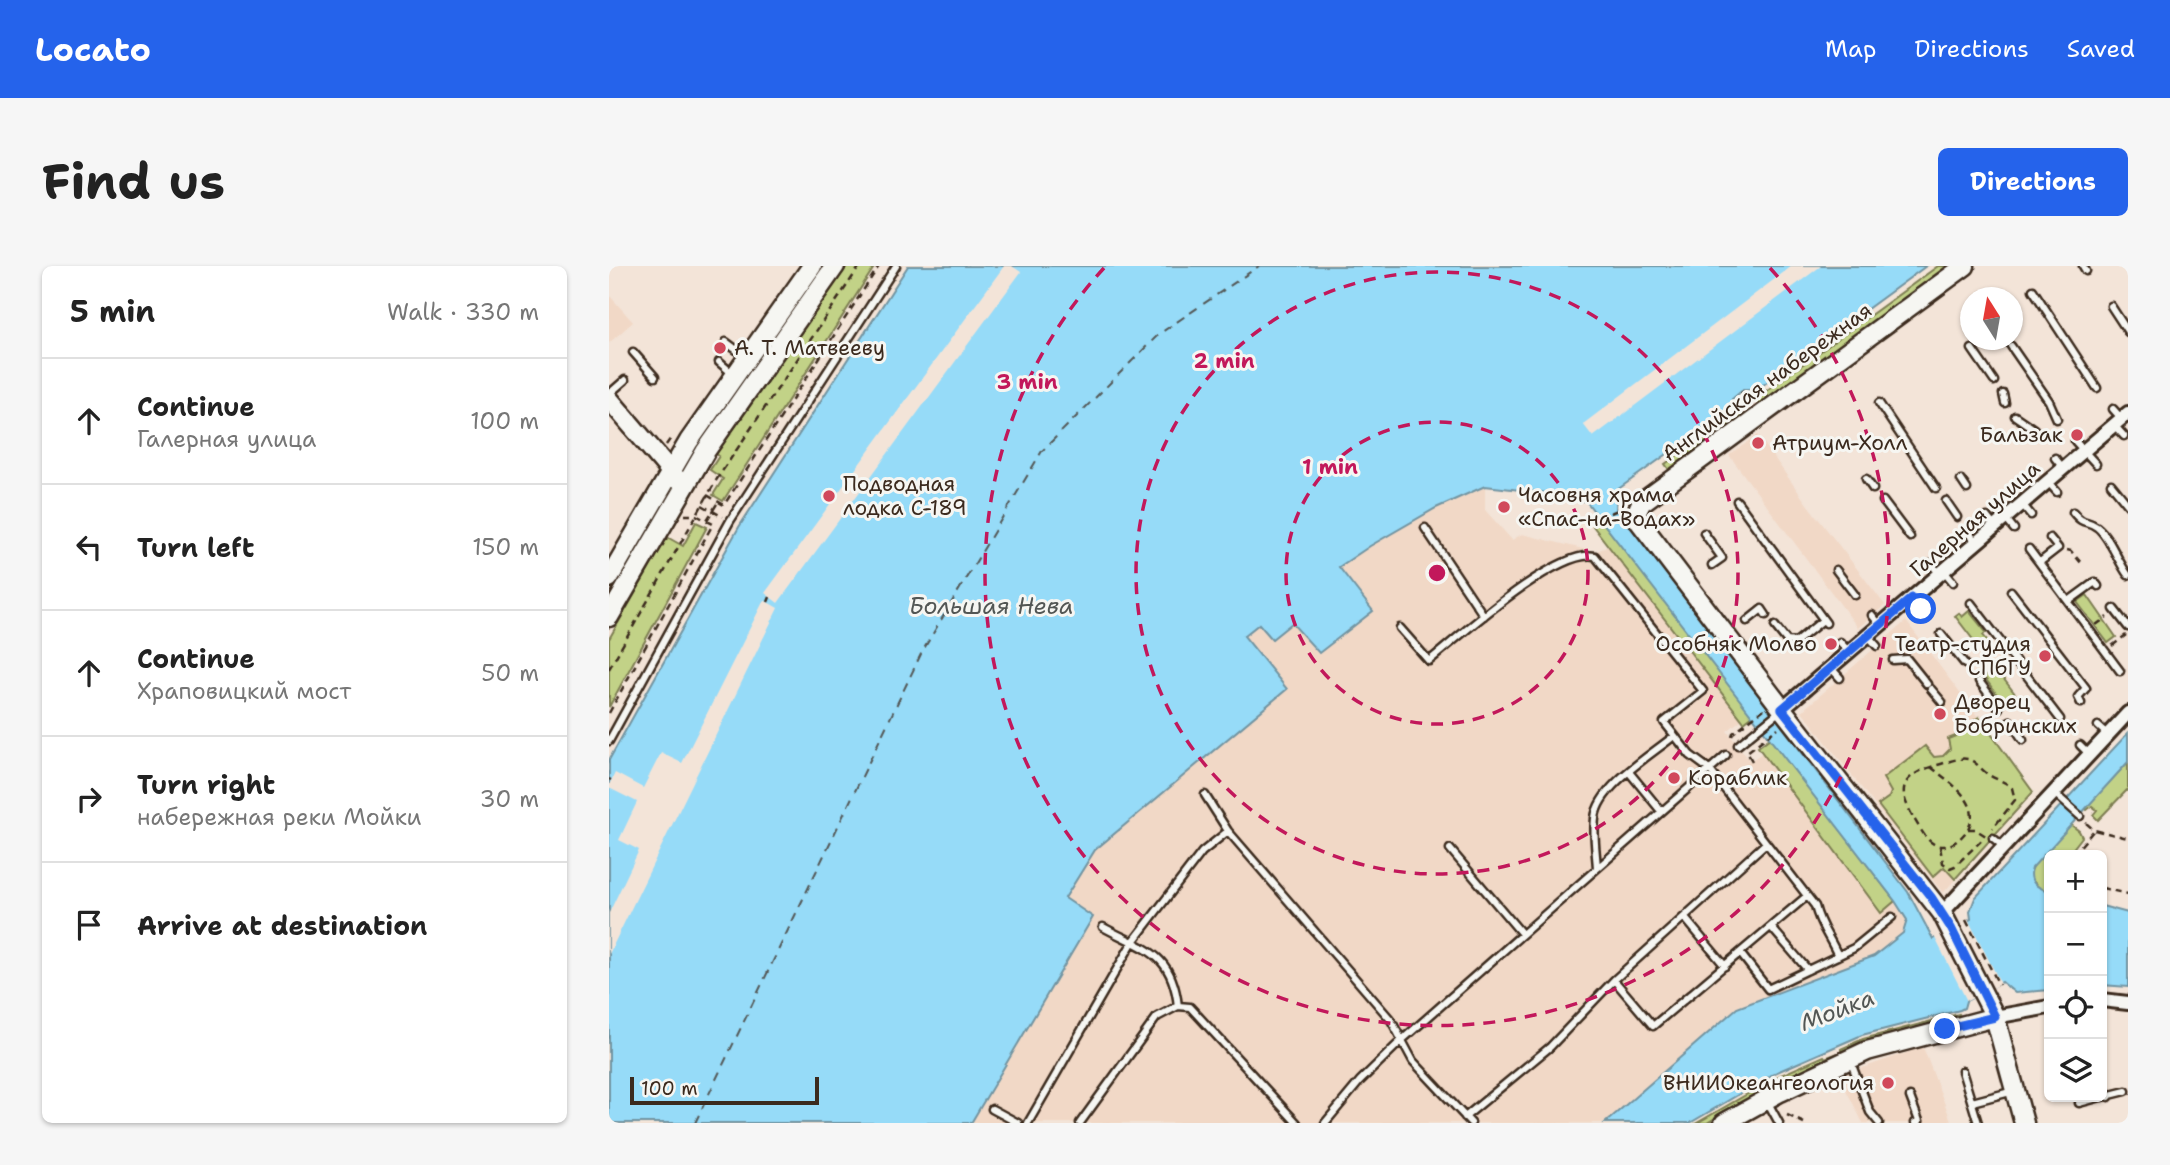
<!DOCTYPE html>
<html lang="en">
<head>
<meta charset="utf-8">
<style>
  body { margin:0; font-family:"Shantell Sans",sans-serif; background:#f6f6f6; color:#222 }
  .controls { position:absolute; right:21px; bottom:21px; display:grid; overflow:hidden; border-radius:10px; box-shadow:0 2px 5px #0004 }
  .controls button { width:63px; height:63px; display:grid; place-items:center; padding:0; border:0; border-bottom:2px solid #e0e0e0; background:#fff; color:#222; font:35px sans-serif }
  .compass { position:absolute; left:1351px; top:21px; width:63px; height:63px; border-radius:50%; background:#fff; box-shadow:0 2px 5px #0004; rotate:349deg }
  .scale { position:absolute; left:21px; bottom:18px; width:189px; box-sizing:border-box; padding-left:7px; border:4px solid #3b2a1e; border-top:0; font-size:19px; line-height:24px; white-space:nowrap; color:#3b2a1e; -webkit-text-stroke:5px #f6f6f2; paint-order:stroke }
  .stop { position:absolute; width:21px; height:21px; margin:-16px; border:5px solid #2563eb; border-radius:50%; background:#fff }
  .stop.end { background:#2563eb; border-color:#fff; box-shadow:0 2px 7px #0008 }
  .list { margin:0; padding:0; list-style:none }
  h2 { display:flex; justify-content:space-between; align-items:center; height:91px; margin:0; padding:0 28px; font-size:30px }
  h2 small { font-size:23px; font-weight:400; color:#767676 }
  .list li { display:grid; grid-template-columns:46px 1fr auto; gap:21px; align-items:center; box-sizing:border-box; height:126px; padding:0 28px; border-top:2px solid #e0e0e0 }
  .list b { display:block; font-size:26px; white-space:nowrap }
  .list p { margin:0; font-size:23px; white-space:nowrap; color:#767676 }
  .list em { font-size:23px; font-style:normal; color:#767676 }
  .icon { flex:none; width:38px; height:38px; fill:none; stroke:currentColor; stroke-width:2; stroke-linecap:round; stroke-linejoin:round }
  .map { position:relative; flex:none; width:1519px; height:857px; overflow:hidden; border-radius:10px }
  header { display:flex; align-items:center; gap:42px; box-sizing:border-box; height:98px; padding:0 35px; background:#2563eb; color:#fff }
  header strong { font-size:33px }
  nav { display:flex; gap:38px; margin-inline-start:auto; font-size:24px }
  .intro { display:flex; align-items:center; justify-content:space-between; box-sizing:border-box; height:168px; padding:0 42px }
  h1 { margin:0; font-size:49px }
  .button { padding:18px 32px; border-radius:10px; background:#2563eb; color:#fff; font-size:24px; font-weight:700 }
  main { display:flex; gap:42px; padding:0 42px }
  aside { flex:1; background:#fff; border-radius:10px; box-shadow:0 2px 5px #0004 }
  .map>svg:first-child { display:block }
  .built { fill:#f1d8c6 }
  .green { fill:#c2d287; stroke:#7e7e52; stroke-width:2 }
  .water { fill:#96dbf8; stroke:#7294a1; stroke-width:2 }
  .pier { fill:#f3e4d8 }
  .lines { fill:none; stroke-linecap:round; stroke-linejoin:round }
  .ferry { stroke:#525654; stroke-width:2; stroke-dasharray:9 7; stroke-linecap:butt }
  .lane-casing { stroke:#3b2a1e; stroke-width:11 }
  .street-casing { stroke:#3b2a1e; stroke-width:18 }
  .secondary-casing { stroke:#3b2a1e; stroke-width:23 }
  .path { stroke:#3b2a1e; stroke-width:2.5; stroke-dasharray:7 5; stroke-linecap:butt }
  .lane { stroke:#f6f6f2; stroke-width:6 }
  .street { stroke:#f6f6f2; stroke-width:12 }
  .secondary { stroke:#f6f6f2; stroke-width:18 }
  .route { stroke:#2563eb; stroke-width:9 }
  .ring { fill:none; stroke:#c2185b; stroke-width:3.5; stroke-dasharray:12 9 }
  .poi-dot { fill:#d1495b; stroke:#f6f6f2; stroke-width:2.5 }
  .labels { text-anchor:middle; stroke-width:6; stroke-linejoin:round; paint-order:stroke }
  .poi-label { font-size:21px; fill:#3b2a1e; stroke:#f6f6f2; text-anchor:start }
  .street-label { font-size:21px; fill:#3b2a1e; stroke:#f6f6f2 }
  .water-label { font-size:23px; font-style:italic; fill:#525654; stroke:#f6f6f2 }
  .centre { fill:#c2185b; stroke:#f6f6f2; stroke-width:3.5 }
  .ring-label { font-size:21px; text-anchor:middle; font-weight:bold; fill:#c2185b; stroke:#f6f6f2; stroke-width:6; stroke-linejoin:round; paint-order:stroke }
</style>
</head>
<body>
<header>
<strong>Locato</strong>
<nav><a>Map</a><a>Directions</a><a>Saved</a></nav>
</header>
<div class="intro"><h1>Find us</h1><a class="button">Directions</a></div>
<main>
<aside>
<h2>5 min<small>Walk · 330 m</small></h2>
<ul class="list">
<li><svg class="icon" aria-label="ahead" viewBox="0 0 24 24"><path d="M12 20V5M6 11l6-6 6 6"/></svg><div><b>Continue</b><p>Галерная улица</p></div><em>100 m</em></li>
<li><svg class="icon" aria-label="left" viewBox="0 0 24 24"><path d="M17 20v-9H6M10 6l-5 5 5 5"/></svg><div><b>Turn left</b></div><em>150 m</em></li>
<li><svg class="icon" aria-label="ahead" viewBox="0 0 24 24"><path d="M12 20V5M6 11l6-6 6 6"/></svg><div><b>Continue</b><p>Храповицкий мост</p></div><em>50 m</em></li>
<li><svg class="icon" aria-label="right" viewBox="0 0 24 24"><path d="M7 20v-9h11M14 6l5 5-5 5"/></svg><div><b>Turn right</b><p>набережная реки Мойки</p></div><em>30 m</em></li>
<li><svg class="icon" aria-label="arrive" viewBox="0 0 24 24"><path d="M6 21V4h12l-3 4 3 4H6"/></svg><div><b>Arrive at destination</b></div></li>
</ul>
</aside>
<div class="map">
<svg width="1519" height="857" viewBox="0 0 1519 857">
  <rect width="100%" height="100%" fill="#f3e4d8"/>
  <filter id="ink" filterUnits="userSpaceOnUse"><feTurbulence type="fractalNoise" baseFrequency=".0143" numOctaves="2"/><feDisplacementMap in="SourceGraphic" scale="14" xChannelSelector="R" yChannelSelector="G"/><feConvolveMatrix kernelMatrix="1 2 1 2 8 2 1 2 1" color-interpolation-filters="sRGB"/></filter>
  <g filter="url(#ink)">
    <path class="built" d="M 0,29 L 24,56 L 0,77 Z
      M 1149,169 L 1198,238 L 1276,339 L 1249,362 L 1120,189 Z
      M 876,220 L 876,244 L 903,274 L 913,268 L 986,286 L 999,280 L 1133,453 L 1118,465 L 1141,495 L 1153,487 L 1272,646 L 1286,635 L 1298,654 L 1294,667 L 1265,690 L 1128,742 L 996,857 L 362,857 L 484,652 L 456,632 L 486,584 L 678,423 L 634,370 L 650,357 L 682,356 L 710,387 L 729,302 L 761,280 L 827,242 Z
      M 1297,355 L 1425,526 L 1334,627 L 1193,445 Z
      M 1314,781 L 1343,857 L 1254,857 L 1230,810 Z"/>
    <path class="green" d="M 238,0 L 266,0 L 114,235 L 104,229 L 114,213 L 101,204 L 110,190 L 107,188 Z
      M 1329,0 L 1342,0 L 1151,139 L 1146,133 Z
      M 1130,145 L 1135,152 L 1061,205 L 1056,198 Z
      M 992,254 L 1144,449 L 1135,456 L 984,260 Z
      M 87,256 L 98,261 L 0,441 L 0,373 L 58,271 L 74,280 Z
      M 1478,329 L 1507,371 L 1499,377 L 1468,336 Z
      M 1360,345 L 1377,366 L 1374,369 L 1381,378 L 1372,384 L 1346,350 L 1350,347 L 1353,351 Z
      M 1387,403 L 1407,429 L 1395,438 L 1375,411 Z
      M 1370,451 L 1424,526 L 1346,613 L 1335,601 L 1324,611 L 1269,539 L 1280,531 L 1282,526 L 1274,512 L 1316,480 L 1325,491 L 1334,490 L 1341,483 L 1339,473 L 1352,468 L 1359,459 Z
      M 1161,472 L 1286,635 L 1272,647 L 1149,481 Z
      M 1519,496 L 1519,523 L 1489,554 L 1484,549 L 1488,544 L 1483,540 L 1478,544 L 1476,542 Z
      M 1461,558 L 1470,565 L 1473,571 L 1459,589 L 1440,589 L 1440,625 L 1431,623 L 1422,613 L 1421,607 L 1426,596 Z
      M 1350,748 L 1351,750 C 1320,759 1288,768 1257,778 C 1200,796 1149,827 1098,857 L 1088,857 L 1170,810 L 1215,790 L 1216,792 L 1232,786 L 1232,783 L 1254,773 Z"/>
    <path class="water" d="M 299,0 L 1317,0 L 1146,125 L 1135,123 L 1123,133 L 1121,143 L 1008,224 L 1007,242 L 1299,626 L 1324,673 L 1362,653 L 1361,645 L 1366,632 L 1519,467 L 1519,496 L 1423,602 C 1419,616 1428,622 1440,625 L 1440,724 L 1406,727 L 1393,716 L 1357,735 L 1355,742 L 1351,744 L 1253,769 L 1168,806 L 1081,857 L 996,857 L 1128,742 L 1265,690 L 1294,667 L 1298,654 L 1286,635 L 977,235 L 970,235 L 966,230 L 876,220 L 827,242 L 761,280 L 730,301 L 764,345 L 710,387 L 683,357 L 663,373 L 650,358 L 635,370 L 678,423 L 486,584 L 456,632 L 484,651 L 362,857 L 0,857 L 0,494 L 130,261 Z
      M 1493,640 L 1519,647 L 1519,721 L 1493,719 Z"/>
    <path class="pier" d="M 395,0 L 403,0 L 412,6 L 169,337 L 156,327 Z
      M 1183,0 L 1212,0 L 984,171 L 974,158 Z
      M 155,334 L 169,342 L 0,688 L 0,647 L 30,584 L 10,574 L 28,536 L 0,522 L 0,519 L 6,507 L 34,522 L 52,487 L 73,497 Z
      M 1359,653 L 1392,718 L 1358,735 L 1325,670 Z"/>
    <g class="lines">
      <path class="ferry" d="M 86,857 L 313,386 L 433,185 L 550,68 L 650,0"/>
      <g class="lane-casing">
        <path id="lane" d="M 1474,0 L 1477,5
          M 1424,24 L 1488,122
          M 1502,40 L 1519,66
          M 117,76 L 137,91
          M 1402,80 L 1440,135 L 1448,153
          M 1363,83 L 1385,115
          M 24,86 L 46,111
          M 110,96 L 125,109
          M 0,128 L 16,114
          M 1394,128 L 1396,137
          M 1270,137 L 1327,222
          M 1504,143 L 1512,152
          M 1406,150 L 1425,163
          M 1505,159 L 1515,170
          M 1466,175 L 1487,198
          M 1446,192 L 1454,202
          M 1257,213 L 1264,223
          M 1352,214 L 1358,223
          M 1439,216 L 1448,226
          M 1502,218 L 1519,239
          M 1128,235 L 1217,357
          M 1274,235 L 1301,271
          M 1337,235 L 1348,251
          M 1413,238 L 1422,249
          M 1464,246 C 1475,260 1477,253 1488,261 C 1501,271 1509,296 1519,309
          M 1378,251 L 1386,261
          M 1396,252 L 1405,263
          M 816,262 L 875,350
          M 1359,266 L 1368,277
          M 1095,267 L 1113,292 L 1103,299
          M 1420,283 L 1511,405
          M 1431,296 L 1449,282 L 1441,272
          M 1322,298 L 1331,308
          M 1227,304 L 1246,329
          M 1335,305 L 1344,316
          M 1402,325 L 1477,422 L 1469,431 L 1472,437
          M 1303,332 L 1312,343
          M 1460,335 L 1486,316 L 1489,320
          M 1362,337 L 1451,453
          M 1505,343 L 1519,361
          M 1263,349 L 1271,359
          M 1138,355 L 1153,343 L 1157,349
          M 1166,360 L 1178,375 L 1187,376 L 1214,354
          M 791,362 L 820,395 C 851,370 948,282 986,290 L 1094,425 L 1055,456 L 1081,489 L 1100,503 L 1206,640 C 1211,661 1221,671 1229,690
          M 1332,368 L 1356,398
          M 1259,370 L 1268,380
          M 1231,376 L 1240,386
          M 1284,394 L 1298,393 L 1318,418
          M 1222,402 L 1231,412
          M 1370,415 L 1390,442
          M 1322,423 L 1333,436
          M 1401,455 L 1414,474
          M 1489,460 L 1498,468
          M 0,475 L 121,255 L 287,0
          M 1129,479 L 1171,445
          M 1471,479 L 1480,488
          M 1020,506 L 1052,545
          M 1444,526 L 1471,550
          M 596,529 L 619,565 L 782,754 L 804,795 L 862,857
          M 1384,572 L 1394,580
          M 841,583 L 913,668
          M 988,602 C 987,586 984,568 986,552 C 989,521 1042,489 1065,470
          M 1075,651 L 1116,700
          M 494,661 C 536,684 563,686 569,740
          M 1162,661 L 1199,704
          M 1131,687 L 1159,723 L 1245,682 L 1283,651
          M 1005,714 L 1044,760 L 1198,630
          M 1241,794 L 1261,846 L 1270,857
          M 1353,805 L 1369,857
          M 1493,818 L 1500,831
          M 1301,831 L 1310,855 L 1306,857
          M 1493,831 L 1517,825
          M 1158,835 L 1170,857
          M 1363,836 L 1405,825
          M 1470,837 L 1492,831
          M 383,843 L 409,857
          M 856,851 L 941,781 L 1005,714 L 1157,577
          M 419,857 L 523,677 L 593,586 L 619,565
          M 471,857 L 548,751 L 569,740 L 581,741 L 688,857
          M 716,857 L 751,815 L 793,774 L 1117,489"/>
      </g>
      <g class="street-casing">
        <path id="street" d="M 1173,443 L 1519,147
          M 1333,647 L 1519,447
          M 1493,734 L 1519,737
          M 1386,751 L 1440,741"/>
      </g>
      <g class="secondary-casing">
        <path id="secondary" d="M 1356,0 L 1032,237 L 1027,248 L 1030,255 L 1173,443 L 1333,647 L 1386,751 L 1415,857
          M 0,133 L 68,213
          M 0,312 L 80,175 L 203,0
          M 0,351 L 96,186 L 226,0
          M 1115,857 L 1171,826 L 1258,785 L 1386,751"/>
      </g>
      <path class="path" d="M 1128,137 L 1127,133 L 1130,128 L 1135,126 L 1140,129
        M 57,179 L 62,172
        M 98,229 L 115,239 L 270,0
        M 93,239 L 114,251
        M 990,252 L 1011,243
        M 98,254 L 109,236
        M 1458,284 L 1462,285 L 1473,298
        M 159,336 L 161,331
        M 1487,359 L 1498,351
        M 1503,380 L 1517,369
        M 0,403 L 108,213 L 251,0
        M 0,447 L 104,258 L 87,249 L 76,249
        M 1123,470 L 1124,467 L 1155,443
        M 1143,495 L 1138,486 L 1169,462
        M 1322,501 C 1341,517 1378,539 1356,567 C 1350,574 1343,580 1334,580 C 1322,581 1316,570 1310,561 C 1290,528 1284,512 1328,499 C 1337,497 1349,491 1359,493 C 1368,496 1372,504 1380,509 C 1388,514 1396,515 1403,522 L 1406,534 L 1384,562
        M 0,513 L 2,514
        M 1477,557 L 1485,564 L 1519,572
        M 1359,563 L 1366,563 L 1377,570
        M 1331,581 L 1334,597 L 1341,602 L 1346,600 L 1375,572
        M 1464,589 L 1485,564
        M 1493,622 L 1519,628
        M 1357,654 L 1390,719
        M 1178,849 L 1195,857"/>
      <use href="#lane" class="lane"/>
      <use href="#street" class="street"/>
      <use href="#secondary" class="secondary"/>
    </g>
  </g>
  <g class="lines" filter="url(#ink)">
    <path class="route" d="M 1312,343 L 1303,332 L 1173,443 L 1322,631 L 1342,662 L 1386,751 L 1336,763"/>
  </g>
  <g class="ring">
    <circle cx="828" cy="307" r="151"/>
    <circle cx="828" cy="307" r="301"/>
    <path d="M1161 2A452 452 0 1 1 495 2"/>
  </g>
  <g class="poi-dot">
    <circle cx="111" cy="82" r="7"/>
    <circle cx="1468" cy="169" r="7"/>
    <circle cx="1149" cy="177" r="7"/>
    <circle cx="220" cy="230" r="7"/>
    <circle cx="895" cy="241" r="7"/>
    <circle cx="1222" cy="378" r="7"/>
    <circle cx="1436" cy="390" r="7"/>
    <circle cx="1331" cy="448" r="7"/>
    <circle cx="1065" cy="512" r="7"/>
    <circle cx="1279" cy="817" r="7"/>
  </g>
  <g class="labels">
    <g class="poi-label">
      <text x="125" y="89">А. Т. Матвееву</text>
      <text x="1454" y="176" text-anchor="end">Бальзак</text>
      <text x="1163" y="184">Атриум-Холл</text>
      <text x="234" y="225">Подводная<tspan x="234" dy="24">лодка С-189</tspan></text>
      <text x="909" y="236">Часовня храма<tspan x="909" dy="24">«Спас-на-Водах»</tspan></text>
      <text x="1208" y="385" text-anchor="end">Особняк Молво</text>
      <text x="1422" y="385" text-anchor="end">Театр-студия<tspan x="1422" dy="24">СПбГУ</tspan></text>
      <text x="1345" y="443">Дворец<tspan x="1345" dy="24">Бобринских</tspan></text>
      <text x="1079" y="519">Кораблик</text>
      <text x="1265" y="824" text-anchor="end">ВНИИОкеангеология</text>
    </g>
    <g class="street-label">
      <text transform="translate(1158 116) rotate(-36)" y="7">Английская набережная</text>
      <text transform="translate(1366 253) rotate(-41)" y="7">Галерная улица</text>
    </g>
    <g class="water-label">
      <text x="382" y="348">Большая Нева</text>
      <text transform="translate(1228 744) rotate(-21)" y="8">Мойка</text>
    </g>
  </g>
  <circle cx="828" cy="307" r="10" class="centre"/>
  <g class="ring-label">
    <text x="615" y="102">2 min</text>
    <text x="418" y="123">3 min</text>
    <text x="721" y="208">1 min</text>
  </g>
</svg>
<div class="controls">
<button>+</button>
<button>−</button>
<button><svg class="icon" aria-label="locate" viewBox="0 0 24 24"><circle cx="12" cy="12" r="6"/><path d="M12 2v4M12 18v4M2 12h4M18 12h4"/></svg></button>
<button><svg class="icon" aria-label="layers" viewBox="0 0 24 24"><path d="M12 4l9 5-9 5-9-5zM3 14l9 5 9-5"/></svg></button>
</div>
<svg class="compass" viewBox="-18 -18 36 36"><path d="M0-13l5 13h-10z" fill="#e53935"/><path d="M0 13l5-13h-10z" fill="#767676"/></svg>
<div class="scale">100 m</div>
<div class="stop" style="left:1312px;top:343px"></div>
<div class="stop end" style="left:1336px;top:763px"></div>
</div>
</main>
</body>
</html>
